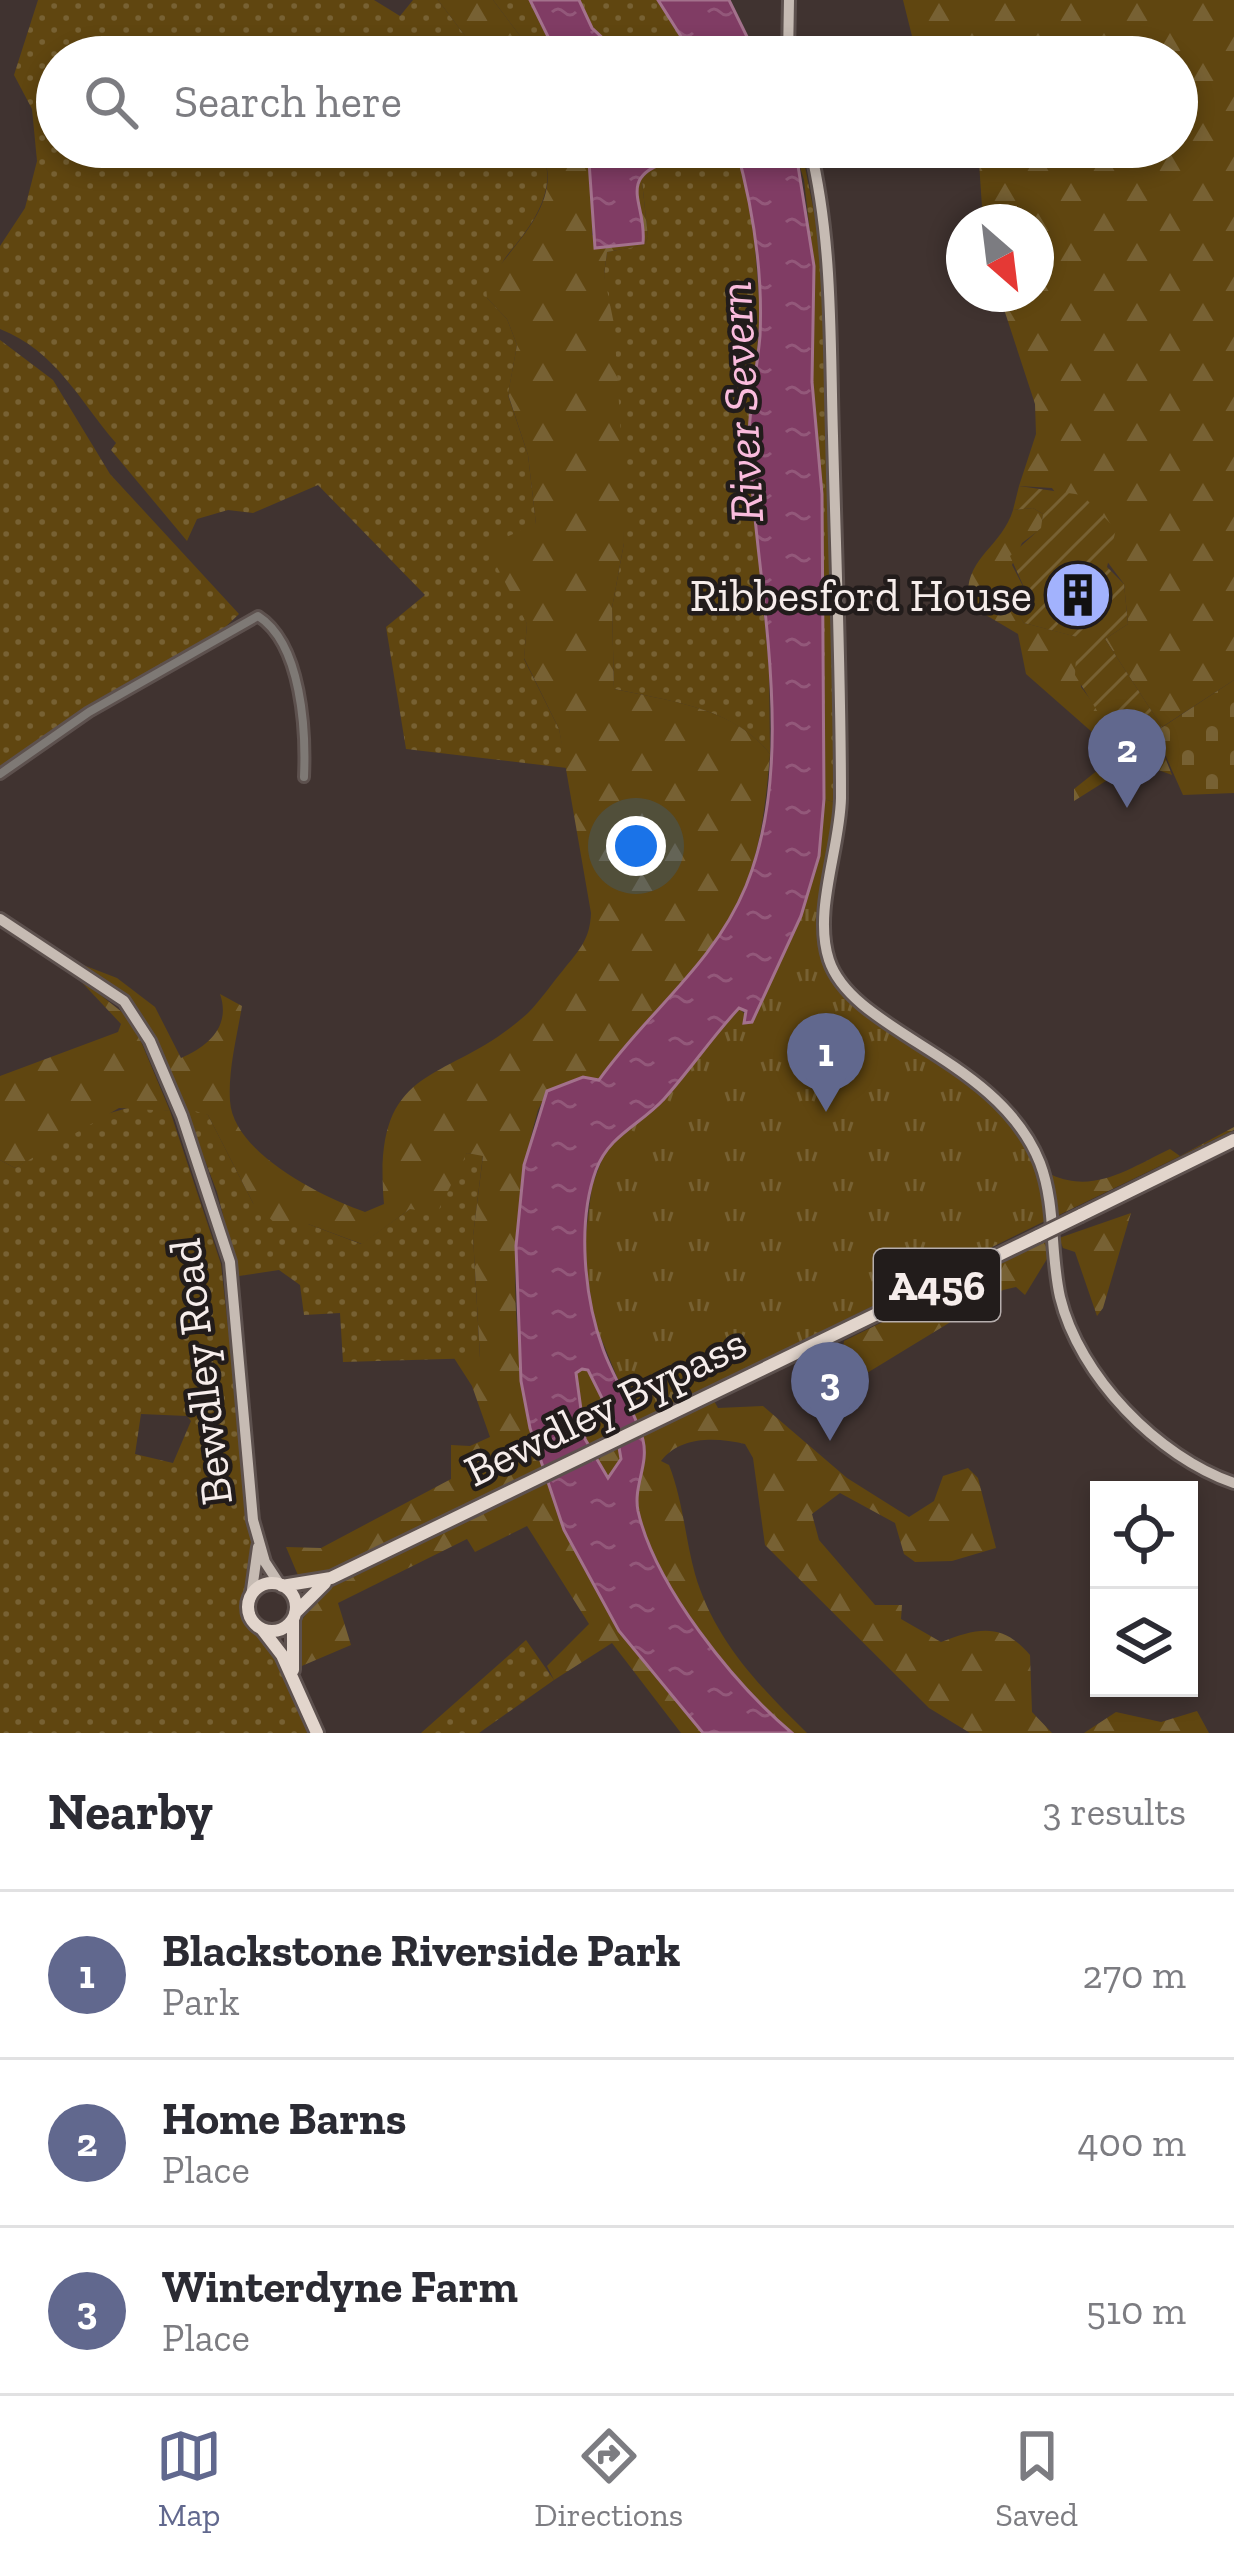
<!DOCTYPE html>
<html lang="en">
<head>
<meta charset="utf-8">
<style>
  body { margin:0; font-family:"Zilla Slab",serif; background:#f7f7f7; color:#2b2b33 }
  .controls { position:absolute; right:36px; bottom:36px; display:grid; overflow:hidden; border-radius:0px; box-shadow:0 6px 18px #0003 }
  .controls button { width:108px; height:108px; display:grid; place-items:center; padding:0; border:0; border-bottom:3px solid #e1e1e2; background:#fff; color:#2b2b33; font:60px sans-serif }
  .compass { position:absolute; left:946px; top:204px; width:108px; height:108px; border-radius:50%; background:#fff; box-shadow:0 6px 18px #0003; rotate:152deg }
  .you { position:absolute; left:636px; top:846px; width:42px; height:42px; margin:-30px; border:9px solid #fff; border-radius:50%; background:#1a73e8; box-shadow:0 0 0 18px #1a73e833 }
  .badge { display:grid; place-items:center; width:78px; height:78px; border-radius:50%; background:#61688e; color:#fff; font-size:39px; font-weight:700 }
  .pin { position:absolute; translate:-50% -99px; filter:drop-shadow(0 3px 6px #0008) }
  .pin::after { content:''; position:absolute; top:63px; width:42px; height:36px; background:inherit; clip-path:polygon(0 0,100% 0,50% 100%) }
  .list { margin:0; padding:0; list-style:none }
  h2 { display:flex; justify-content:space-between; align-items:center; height:156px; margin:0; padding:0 48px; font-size:51px }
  h2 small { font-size:39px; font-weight:400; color:#7c7c81 }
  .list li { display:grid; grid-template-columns:78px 1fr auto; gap:36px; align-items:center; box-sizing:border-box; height:168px; padding:0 48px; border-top:3px solid #e1e1e2 }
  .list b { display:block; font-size:45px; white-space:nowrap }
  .list p { margin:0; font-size:39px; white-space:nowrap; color:#7c7c81 }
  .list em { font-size:39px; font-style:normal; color:#7c7c81 }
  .icon { flex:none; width:66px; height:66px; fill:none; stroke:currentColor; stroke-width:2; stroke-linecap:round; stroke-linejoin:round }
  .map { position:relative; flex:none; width:1234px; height:1733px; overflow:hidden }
  .search { position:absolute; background:#fff; box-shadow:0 6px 18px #0003; left:36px; right:36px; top:36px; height:132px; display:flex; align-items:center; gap:30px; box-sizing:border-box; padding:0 42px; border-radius:66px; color:#7c7c81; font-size:45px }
  .sheet { height:660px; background:#fff }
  nav { display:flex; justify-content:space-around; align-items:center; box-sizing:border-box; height:168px; border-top:3px solid #e1e1e2; background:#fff; font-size:33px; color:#7c7c81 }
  nav a { display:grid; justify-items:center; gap:6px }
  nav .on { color:#61688e }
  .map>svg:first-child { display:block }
  .grass { fill:url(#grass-dots); fill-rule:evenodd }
  .forest { fill:url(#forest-firs) }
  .cemetery { fill:url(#cemetery-stones) }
  .park { fill:url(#park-tufts) }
  .garden { fill:url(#garden-furrows) }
  .water { fill:url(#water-ripples); stroke:#a3718c; stroke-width:3; fill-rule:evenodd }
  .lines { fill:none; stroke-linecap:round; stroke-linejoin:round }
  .minor-casing { stroke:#5d514e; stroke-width:14 }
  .major-casing { stroke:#5d514e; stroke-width:16 }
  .highway-casing { stroke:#5d514e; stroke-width:18 }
  .minor { stroke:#7e7975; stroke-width:8 }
  .major { stroke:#c6bbb3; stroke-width:10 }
  .highway { stroke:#e2d5cc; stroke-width:12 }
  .highway-bridge-casing { stroke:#5d514e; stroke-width:18; stroke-linecap:butt }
  .highway-bridge { stroke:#e2d5cc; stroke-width:12 }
  .labels { text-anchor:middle; stroke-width:9; stroke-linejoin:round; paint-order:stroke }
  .shield { fill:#221c1b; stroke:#b6aead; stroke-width:3 }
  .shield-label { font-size:42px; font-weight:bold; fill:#f6edeb }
  .poi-label { font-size:45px; fill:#f6edeb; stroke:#221c1b; text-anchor:end }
  .street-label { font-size:45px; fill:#f6edeb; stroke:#221c1b }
  .water-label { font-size:48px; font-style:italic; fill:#fabcdd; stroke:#221c1b }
</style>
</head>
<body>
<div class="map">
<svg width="1234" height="1733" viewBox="0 0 1234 1733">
  <defs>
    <pattern id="grass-dots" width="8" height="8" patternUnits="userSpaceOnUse" patternTransform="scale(3)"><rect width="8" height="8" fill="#604610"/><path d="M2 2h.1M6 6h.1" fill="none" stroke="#776133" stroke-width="1.8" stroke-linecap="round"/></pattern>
    <pattern id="forest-firs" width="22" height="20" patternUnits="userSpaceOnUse" patternTransform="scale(3)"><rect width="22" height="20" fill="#604610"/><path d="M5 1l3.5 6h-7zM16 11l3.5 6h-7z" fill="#776133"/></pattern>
    <pattern id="cemetery-stones" width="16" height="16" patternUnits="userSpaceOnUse" patternTransform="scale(3)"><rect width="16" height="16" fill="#604610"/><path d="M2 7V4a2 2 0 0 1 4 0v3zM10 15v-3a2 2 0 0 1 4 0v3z" fill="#776133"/></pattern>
    <pattern id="park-tufts" width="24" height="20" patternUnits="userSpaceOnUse" patternTransform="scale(3)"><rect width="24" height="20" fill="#604610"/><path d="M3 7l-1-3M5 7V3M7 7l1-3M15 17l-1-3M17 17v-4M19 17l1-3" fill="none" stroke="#776133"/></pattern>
    <pattern id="garden-furrows" width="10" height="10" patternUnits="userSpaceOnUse" patternTransform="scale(3)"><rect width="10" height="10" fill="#604610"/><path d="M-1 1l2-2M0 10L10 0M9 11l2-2" fill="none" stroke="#776133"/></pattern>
    <pattern id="water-ripples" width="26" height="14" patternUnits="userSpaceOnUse" patternTransform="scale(3)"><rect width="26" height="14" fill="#803c64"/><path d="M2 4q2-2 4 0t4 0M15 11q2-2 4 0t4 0" fill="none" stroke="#93587a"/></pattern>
  </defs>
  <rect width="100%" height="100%" fill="#403330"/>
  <path class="grass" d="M 38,0 L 374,0 L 400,16 L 413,0 L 438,0 L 481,57 L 57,57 L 57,147 L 539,147 C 562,186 532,225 509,253 C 499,264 494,285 487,298 L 507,319 L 517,345 L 508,395 L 528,455 L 536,524 L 519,606 L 527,624 L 524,659 L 559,729 L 567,768 L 406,749 L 386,627 L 425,595 L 318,485 L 253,513 L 228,510 L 197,519 L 187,541 L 111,450 L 116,443 C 79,400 56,351 0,329 L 0,246 L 25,208 L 37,161 L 32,109 L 14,75 Z
    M 493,0 L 530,0 L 558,57 L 536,57 Z
    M 579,0 L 658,0 L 694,57 L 623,57 L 592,28 Z
    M 662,147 L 736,147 L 753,222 L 760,312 L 749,449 L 769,668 L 770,754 C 733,707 669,701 614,689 L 612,608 L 624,543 L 604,275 L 607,252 L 644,245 L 648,237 L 641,172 L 661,164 Z
    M 794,147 L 801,147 L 822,252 L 837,803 L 824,799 L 822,494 L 812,382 L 814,266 L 804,180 Z
    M 0,340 L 53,380 L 110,474 L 239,614 L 219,633 L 93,702 L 0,767 Z
    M 135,1106 L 170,1111 L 221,1264 L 252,1545 L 245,1615 L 280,1663 L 311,1733 L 0,1733 L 0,1160 L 15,1168 L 99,1116 ZM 141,1414 L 187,1416 L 191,1421 L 173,1463 L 135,1454 Z
    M 193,1107 L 208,1115 L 253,1203 L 361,1244 L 410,1209 L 425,1209 L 467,1153 L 483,1155 L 473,1236 L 480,1358 L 343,1362 L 340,1313 L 304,1315 L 300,1285 L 279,1270 L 239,1276 L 217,1192 L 185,1108 Z
    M 526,1640 L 554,1680 L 479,1733 L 421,1733 Z"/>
  <path class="forest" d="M 438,0 L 493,0 L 536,57 L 481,57 Z
    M 903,0 L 1234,0 L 1234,680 L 1162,727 L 1105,639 L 1128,624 L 1124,584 L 1052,488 L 1019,486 L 1036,434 L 1035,404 L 999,294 L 1036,294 L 1036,222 L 983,222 L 978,147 L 1177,147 L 1177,57 L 922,57 L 915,48 Z
    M 539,147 L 580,147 L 593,164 L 592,235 L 643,242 L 635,182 L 641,172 L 648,237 L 644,245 L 607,252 L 604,275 L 614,324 L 623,467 L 624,543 L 612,608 L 614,689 C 669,701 734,707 770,754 C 763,841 751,908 692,977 C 662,1012 625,1043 599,1081 C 569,1080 552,1082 538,1110 C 505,1223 509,1356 542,1468 L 325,1574 L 300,1580 L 286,1547 L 321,1548 L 451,1479 L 451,1445 L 470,1446 L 490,1437 L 472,1386 L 454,1358 L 480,1357 L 473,1236 L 483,1156 L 467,1153 L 437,1213 L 410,1209 L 362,1244 L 308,1224 L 277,1225 L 253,1203 L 208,1115 L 185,1108 L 142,1014 L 78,963 L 117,978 L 155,1007 L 181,1058 C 209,1046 231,1026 220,994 L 242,1006 C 237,1036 228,1070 230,1101 C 233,1153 322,1197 365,1212 L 384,1204 C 371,1057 448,1087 528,1013 C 541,1000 552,983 564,969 C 580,949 590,939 591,913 L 559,729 L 524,658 L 527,624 L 486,546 L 536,524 L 528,455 L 508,394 L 517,345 L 507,319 L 487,298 L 486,285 C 510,246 570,200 539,147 Z
    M 1033,508 L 1043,514 L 1042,528 L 1022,543 L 1012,565 L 1027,594 L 1015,609 L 1024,623 L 1078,637 L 1081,687 L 1127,748 L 1155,732 L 1172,775 L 1136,762 L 1074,801 L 1074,789 L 1113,758 L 1109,747 L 1026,674 L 1018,634 L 969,605 C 961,559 1001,549 1013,510 Z
    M 74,974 L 132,1020 L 170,1111 L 119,1108 L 15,1168 L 0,1160 L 0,1076 L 118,1032 L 121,1024 Z
    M 1234,1127 L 1234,1130 L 1057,1216 L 1052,1175 C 1095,1194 1130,1168 1170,1149 L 1180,1156 Z
    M 1131,1213 L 1103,1308 L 1097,1316 L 1075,1252 L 1063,1248 L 1059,1238 Z
    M 1047,1241 L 1050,1254 L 1025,1295 L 1016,1287 L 1003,1290 L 826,1398 L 821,1374 L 842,1355 L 844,1341 Z
    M 582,1369 L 588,1370 L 615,1424 L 621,1459 L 607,1478 L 585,1439 L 576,1373 Z
    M 713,1399 L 718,1408 L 763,1406 L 847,1478 L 909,1517 L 934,1501 L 943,1476 L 968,1468 L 978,1478 L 996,1548 L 952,1561 L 915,1562 L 904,1554 L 895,1523 L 840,1493 L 812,1514 L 819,1540 L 875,1605 L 902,1605 L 901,1619 L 941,1642 C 978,1628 1002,1622 1030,1655 L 1032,1712 L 1052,1733 L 970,1733 L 929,1708 L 765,1545 L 753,1458 L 745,1444 C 716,1437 680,1436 661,1461 L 669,1465 C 683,1501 685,1537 695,1574 C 714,1640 760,1687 807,1733 L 792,1733 C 736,1685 653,1584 638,1511 C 633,1485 647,1463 641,1437 Z
    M 547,1483 L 564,1530 L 619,1631 L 703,1733 L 681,1733 L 612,1643 L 554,1680 L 547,1666 L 589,1624 L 527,1526 L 475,1552 L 467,1539 L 338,1603 L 351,1645 L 297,1668 L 301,1621 L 324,1591 Z
    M 1197,1711 L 1209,1733 L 1084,1733 L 1116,1712 L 1161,1722 Z"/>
  <path class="cemetery" d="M 1234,680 L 1234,793 L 1183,795 L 1155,732 Z"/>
  <path class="park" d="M 824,799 L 837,803 C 833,836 814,920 821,949 C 837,1020 979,1065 1021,1133 C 1037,1159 1041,1190 1047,1220 L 636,1423 L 594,1321 L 584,1249 L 592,1186 L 608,1144 L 635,1125 L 739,1008 L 752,1022 C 784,942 816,887 824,799 Z"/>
  <path class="garden" d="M 1019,486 L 1082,495 L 1116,529 L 1107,567 L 1124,584 L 1128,624 L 1105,639 L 1162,727 L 1127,748 L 1120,748 L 1075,675 L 1077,637 L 1024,623 L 1015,610 L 1027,594 L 1010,556 L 1041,528 L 1043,514 L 1033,508 L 1013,510 Z"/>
  <path class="water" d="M 530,0 L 579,0 L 592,28 L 623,57 L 558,57 Z
    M 658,0 L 729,0 L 757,57 L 694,57 Z
    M 588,147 L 662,147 L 661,164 C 618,181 647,206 643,243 L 595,248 Z
    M 736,147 L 795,147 L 814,266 L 812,382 L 822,494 L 824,799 L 819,856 L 801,916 L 752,1022 L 744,1023 L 746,1011 L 739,1008 C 712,1037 690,1070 664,1099 C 640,1125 609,1135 596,1170 C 577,1222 584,1297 603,1349 C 614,1380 634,1408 643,1440 C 649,1465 633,1486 638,1511 C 655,1586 734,1684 792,1733 L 703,1733 L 619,1631 L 564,1530 L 530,1428 L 521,1381 L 516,1246 L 524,1165 L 547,1091 L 583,1077 L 599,1080 C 647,1012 713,966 746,886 C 800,755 755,580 749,445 C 748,410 757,372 760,336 C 763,273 753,208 736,147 ZM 582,1369 L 588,1370 L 615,1424 L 621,1459 L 608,1478 L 585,1439 L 576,1373 Z"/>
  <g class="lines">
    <g class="minor-casing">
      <path id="minor" d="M 0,774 L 89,712 L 258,616 C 302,644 306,731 304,777"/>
    </g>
    <g class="major-casing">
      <path id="major" d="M 788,57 L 789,0
        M 810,147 C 833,241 830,339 833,436 C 836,556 841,678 841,798 C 840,849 813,911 829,960 C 853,1033 999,1058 1040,1163 C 1056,1205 1050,1253 1060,1297 C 1079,1376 1158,1457 1234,1483
        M 0,919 L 124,1001 L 150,1041 L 182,1116 L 230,1262 L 253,1520 L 265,1562 L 280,1585
        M 251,1597 L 258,1547"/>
    </g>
    <g class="highway-casing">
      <path id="highway" d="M 1081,1215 L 1234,1140
        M248 1607a24 24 0 1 1 48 0a24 24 0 1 1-48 0Z
        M 282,1586 L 331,1578 L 1038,1236
        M 295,1613 L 325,1583
        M 262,1629 L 282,1655 L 317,1733
        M 293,1670 L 293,1619"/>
    </g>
    <use href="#minor" class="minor"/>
    <use href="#major" class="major"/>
    <use href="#highway" class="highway"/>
    <g class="highway-bridge-casing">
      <path id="highway-bridge" d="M 1038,1236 L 1081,1215"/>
    </g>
    <use href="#highway-bridge" class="highway-bridge"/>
  </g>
  <defs>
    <g id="building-disc" transform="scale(3.45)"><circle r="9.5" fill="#a2b2fd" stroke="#221c1b"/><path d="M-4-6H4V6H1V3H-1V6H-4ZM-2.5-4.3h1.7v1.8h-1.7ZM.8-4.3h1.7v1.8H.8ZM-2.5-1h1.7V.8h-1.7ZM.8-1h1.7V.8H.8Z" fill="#111"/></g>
  </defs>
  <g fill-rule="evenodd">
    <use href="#building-disc" x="1078" y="595"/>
  </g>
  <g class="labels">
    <rect class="shield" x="874" y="1249" width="126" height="72" rx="9"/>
    <g class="shield-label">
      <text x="937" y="1300">A456</text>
    </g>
    <g class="poi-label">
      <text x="1032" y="611">Ribbesford House</text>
    </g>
    <g class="street-label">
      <text transform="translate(200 1372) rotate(-97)" y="16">Bewdley Road</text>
      <text transform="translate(605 1406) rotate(-26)" y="16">Bewdley Bypass</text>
    </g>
    <g class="water-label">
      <text transform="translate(740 402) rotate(-93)" y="17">River Severn</text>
    </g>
  </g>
</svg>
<div class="controls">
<button><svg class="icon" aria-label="locate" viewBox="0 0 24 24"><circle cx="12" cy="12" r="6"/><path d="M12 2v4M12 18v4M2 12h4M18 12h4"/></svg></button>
<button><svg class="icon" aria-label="layers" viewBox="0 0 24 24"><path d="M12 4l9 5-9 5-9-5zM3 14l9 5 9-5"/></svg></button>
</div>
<svg class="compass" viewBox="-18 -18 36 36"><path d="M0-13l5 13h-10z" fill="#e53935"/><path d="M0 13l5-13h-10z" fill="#7c7c81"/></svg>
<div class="you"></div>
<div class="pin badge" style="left:826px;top:1112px">1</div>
<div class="pin badge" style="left:1127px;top:808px">2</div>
<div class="pin badge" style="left:830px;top:1441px">3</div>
<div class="search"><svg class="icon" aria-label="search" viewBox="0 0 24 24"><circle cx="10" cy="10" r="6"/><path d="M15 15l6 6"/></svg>Search here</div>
</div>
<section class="sheet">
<h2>Nearby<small>3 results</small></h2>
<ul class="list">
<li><span class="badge">1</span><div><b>Blackstone Riverside Park</b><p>Park</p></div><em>270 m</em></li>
<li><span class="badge">2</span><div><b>Home Barns</b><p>Place</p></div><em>400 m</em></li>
<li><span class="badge">3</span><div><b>Winterdyne Farm</b><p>Place</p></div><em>510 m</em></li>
</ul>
</section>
<nav>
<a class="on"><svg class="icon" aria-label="map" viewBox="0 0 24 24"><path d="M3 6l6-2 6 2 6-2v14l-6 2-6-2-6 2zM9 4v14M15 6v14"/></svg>Map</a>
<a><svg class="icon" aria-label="directions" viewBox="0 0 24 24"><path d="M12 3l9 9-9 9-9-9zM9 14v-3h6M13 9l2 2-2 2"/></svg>Directions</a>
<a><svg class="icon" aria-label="saved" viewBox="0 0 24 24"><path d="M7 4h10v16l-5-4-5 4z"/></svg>Saved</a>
</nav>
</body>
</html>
